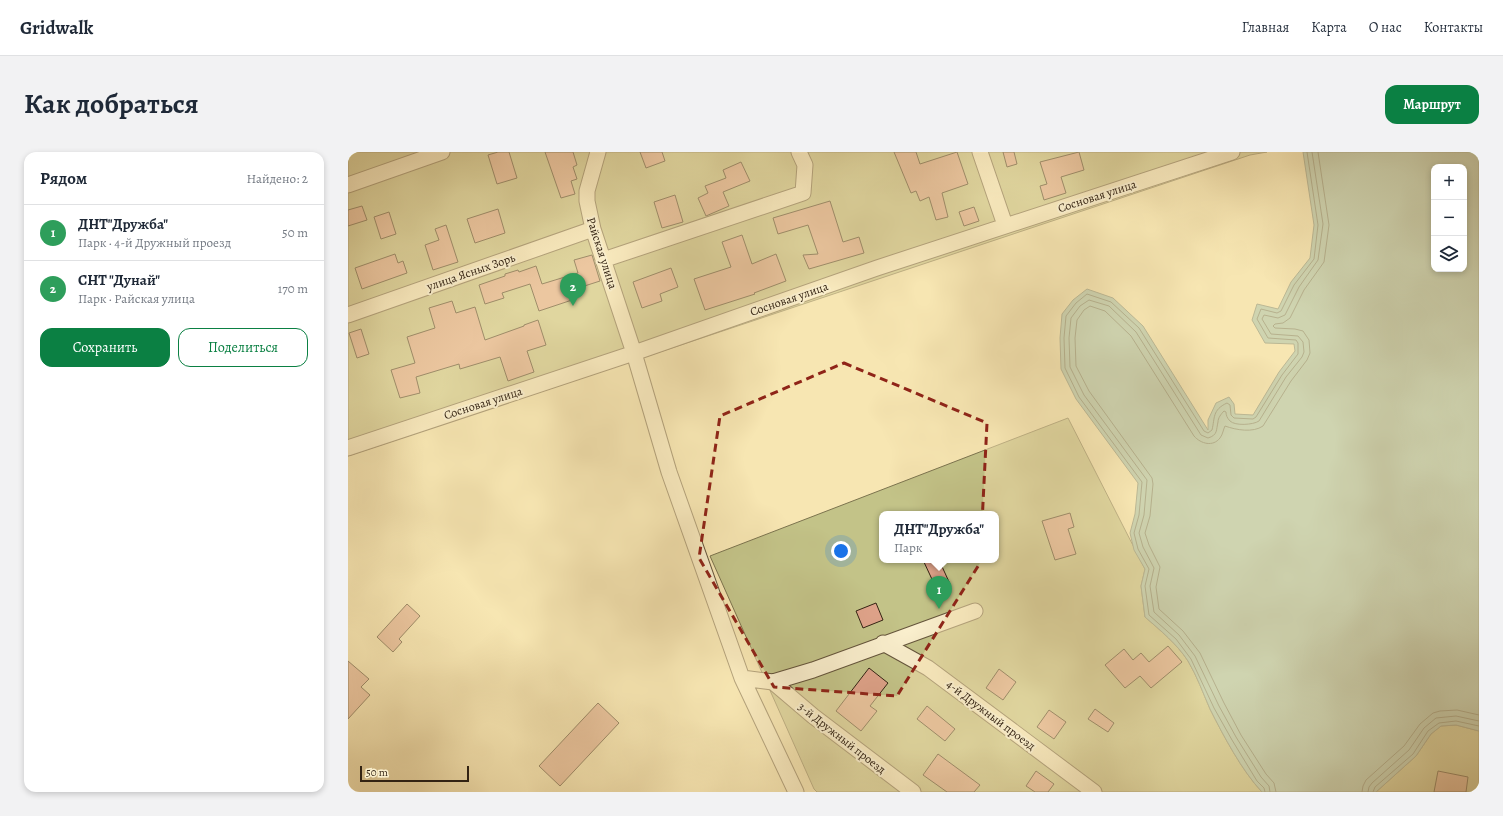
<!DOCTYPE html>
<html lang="ru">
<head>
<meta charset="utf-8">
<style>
  body { margin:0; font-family:Alegreya,serif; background:#f2f2f3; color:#1f2937 }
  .controls { position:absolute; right:12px; top:12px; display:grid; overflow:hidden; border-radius:8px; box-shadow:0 2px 6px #0003 }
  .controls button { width:36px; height:36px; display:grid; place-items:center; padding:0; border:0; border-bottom:1px solid #e0e1e3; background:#fff; color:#1f2937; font:20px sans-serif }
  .scale { position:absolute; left:12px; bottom:10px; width:109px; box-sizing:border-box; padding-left:4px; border:2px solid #332313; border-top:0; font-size:11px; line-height:14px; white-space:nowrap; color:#332313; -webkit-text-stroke:3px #faefcd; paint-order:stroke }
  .you { position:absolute; left:493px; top:399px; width:14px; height:14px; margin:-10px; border:3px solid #fff; border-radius:50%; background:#1a73e8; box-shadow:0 0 0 6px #1a73e833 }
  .badge { display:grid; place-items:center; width:26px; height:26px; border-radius:50%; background:#0b8043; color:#fff; font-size:13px; font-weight:700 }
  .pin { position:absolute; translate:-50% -33px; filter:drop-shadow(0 1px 2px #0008) }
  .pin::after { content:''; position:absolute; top:21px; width:14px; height:12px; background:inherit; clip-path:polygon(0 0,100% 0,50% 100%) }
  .popup { position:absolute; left:531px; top:359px; width:120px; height:52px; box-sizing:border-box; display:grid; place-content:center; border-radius:8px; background:#fff; filter:drop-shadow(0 1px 3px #0005); font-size:13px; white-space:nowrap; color:#747a83 }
  .popup b { font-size:15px; color:#1f2937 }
  .popup::after { content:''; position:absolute; left:50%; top:100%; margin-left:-8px; border:8px solid transparent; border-top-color:#fff }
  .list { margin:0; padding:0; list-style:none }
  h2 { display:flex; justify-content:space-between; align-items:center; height:52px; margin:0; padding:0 16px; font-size:17px }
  h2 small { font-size:13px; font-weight:400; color:#747a83 }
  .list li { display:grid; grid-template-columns:26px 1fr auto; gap:12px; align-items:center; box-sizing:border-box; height:56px; padding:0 16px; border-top:1px solid #e0e1e3 }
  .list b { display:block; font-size:15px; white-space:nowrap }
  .list p { margin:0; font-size:13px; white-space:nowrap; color:#747a83 }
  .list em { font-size:13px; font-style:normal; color:#747a83 }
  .actions { display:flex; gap:8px; padding:12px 16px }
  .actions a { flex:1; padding:9px 0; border:1px solid #0b8043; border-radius:12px; text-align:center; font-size:14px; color:#0b8043 }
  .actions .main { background:#0b8043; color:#fff }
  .icon { flex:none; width:22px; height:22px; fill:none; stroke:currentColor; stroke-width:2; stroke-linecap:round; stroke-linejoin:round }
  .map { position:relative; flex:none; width:1131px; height:640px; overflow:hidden; border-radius:12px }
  header { display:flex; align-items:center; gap:24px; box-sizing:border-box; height:56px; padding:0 20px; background:#fff; border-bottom:1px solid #e0e1e3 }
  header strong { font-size:19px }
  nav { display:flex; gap:22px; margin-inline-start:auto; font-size:14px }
  .intro { display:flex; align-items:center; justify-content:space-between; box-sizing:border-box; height:96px; padding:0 24px }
  h1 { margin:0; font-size:28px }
  .button { padding:10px 18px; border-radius:12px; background:#0b8043; color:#fff; font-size:14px; font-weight:700 }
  main { display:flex; gap:24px; padding:0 24px }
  aside { flex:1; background:#fff; border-radius:12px; box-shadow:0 2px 6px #0003 }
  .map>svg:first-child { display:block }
  .green { fill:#c3c388; stroke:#7b734e; fill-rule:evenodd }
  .water { fill:#9dbfae; stroke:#738170; fill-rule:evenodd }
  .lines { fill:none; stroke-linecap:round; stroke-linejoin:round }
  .shore { stroke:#687160; stroke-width:1 }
  .building { fill:#dea289; stroke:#332313 }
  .street-casing { stroke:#64543b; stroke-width:17 }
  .street { stroke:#faefcd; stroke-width:15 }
  .marked { fill:none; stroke:#8f2418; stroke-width:3; stroke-dasharray:8 5; stroke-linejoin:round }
  .labels { text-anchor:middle; stroke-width:4; stroke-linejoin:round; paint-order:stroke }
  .street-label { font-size:12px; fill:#332313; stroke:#faefcd }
</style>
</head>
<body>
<header>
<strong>Gridwalk</strong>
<nav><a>Главная</a><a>Карта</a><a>О нас</a><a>Контакты</a></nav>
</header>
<div class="intro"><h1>Как добраться</h1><a class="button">Маршрут</a></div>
<main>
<aside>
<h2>Рядом<small>Найдено: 2</small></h2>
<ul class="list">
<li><span class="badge" style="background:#2e9e5b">1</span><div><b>ДНТ&quot;Дружба&quot;</b><p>Парк · 4-й Дружный проезд</p></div><em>50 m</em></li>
<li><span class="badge" style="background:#2e9e5b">2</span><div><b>СНТ &quot;Дунай&quot;</b><p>Парк · Райская улица</p></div><em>170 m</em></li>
</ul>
<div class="actions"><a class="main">Сохранить</a><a>Поделиться</a></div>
</aside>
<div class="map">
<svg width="1131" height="640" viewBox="0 0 1131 640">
  <rect width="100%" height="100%" fill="#f7e6b2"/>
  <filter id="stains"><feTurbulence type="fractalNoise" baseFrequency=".005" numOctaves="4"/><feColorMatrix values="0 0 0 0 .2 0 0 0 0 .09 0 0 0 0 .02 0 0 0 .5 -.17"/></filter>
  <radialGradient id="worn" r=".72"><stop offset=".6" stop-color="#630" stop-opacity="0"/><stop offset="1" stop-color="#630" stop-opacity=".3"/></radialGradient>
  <path class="green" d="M 0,0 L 919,0 L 902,3 L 0,304 Z
    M 720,266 L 797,417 L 793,434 L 797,465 C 813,479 829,492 840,509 C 849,524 855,541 862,557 C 875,583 894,619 914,640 L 469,640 L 466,637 L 362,404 ZM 534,362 L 648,362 L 648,408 L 534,408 Z
    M 1108,573 L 1131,579 L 1131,640 L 1028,640 L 1068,604 L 1083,582 L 1093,574 Z"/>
  <path class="water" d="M 955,0 L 1131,0 L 1131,579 L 1108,573 L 1093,574 L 1083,582 L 1068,604 L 1028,640 L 914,640 C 894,619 875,583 862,557 C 855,541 849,524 840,509 C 829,492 813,479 797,465 L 793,434 L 797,417 L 786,398 L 782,381 L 787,362 L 790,331 L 728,247 L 713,217 L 712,186 L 714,162 L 725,148 L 739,137 L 765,146 L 795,174 L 860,278 L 860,268 L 868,251 L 881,245 L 886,252 L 887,262 L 905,263 L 931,220 L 947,199 L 946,192 L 917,191 L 904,168 L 909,152 L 930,157 L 943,130 L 962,106 L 966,73 ZM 1086,15 L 1116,15 L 1116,117 L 1086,117 Z"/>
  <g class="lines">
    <path class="shore" d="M 917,640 L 916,636 L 909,629 L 884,588 L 866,556 L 843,507 L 828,487 L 801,463 L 797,434 L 801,417 L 790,397 L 786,381 L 791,363 L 794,330 L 731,245 L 717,216 L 716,186 L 718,164 L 728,151 L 739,142 L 763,150 L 791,176 L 856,279 L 860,281 L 864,278 C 867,266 864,258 879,251 L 882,253 L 883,263 L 886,266 L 905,267 L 908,265 L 934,223 L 950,202 L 950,191 L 948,188 L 920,186 L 909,167 L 913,157 L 929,161 L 933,159 L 946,133 L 966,107 L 970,73 L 959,0
      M 922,640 L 921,634 L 913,625 L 888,585 L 871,554 L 847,504 L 831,483 L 806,460 L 802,434 L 806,416 L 795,395 L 791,381 L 796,363 L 799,328 L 736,243 L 722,215 L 721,186 L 723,166 L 732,154 L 741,148 L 761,154 L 788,180 L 853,283 L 860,286 C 870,283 868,278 870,270 C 870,266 873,262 876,259 L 878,260 C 878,263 879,266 882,269 C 887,274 905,273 911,269 L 938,225 L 954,205 L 956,200 L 955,190 L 950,184 L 923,182 L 914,167 L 916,163 L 930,166 L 937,163 L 951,135 L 970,108 L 975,72 L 964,0
      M 928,640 L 926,631 L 918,622 L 893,583 L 876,551 L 852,501 L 835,479 L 811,457 L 808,435 L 812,415 L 801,393 L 797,381 L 802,364 L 805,332 L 804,326 L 741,239 L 728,214 L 727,186 L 729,168 L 736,158 L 742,154 L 757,159 L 783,184 L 846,284 C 853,292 865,295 872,286 C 875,282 875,278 877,274 C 888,278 905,281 915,274 L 943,229 L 959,208 L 962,201 L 961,188 L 955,179 L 947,177 L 927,176 L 925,174 L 927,172 L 935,171 L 942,166 L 956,138 L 976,110 L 981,73 L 970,0
      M 1014,640 L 1015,634 L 1018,628 L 1056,594 L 1072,572 L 1085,561 L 1092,559 L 1109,558 L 1131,563
      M 1020,640 L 1021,635 L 1024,631 L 1061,598 L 1076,576 L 1088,566 L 1108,564 L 1131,569
      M 1025,640 L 1027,635 L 1065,602 L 1080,579 L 1091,571 L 1108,569 L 1131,574"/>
  </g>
  <path class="building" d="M 150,0 L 161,0 L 169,26 L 149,32 L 140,3 Z
    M 197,0 L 225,0 L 229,13 L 225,15 L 229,27 L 223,29 L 227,42 L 213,46 Z
    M 292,0 L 314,0 L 317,9 L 298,16 Z
    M 546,0 L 568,0 L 572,12 L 609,0 L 620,32 L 594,41 L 600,65 L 588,68 L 581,45 L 572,49 L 568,39 L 563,41 Z
    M 655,0 L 666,0 L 669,12 L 659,15 Z
    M 731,0 L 736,18 L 713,25 L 718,41 L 696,48 L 692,34 L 699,32 L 692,10 Z
    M 393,10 L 402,29 L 375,40 L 381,54 L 358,64 L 350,46 L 360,41 L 357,34 L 378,26 L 375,18 Z
    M 327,43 L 335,70 L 314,76 L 306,50 Z
    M 482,49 L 495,90 L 511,85 L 516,101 L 461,117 L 455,103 L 470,102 L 460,73 L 430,82 L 425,66 Z
    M 14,54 L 19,68 L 0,74 L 0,58 Z
    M 626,55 L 631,69 L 616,74 L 611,60 Z
    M 150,57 L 157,81 L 127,91 L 119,67 Z
    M 41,60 L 48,82 L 33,87 L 26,65 Z
    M 98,73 L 110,110 L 85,118 L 77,93 L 91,88 L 87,77 Z
    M 394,83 L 404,112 L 428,102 L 438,129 L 406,141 L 407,142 L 357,158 L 346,127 L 383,115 L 374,90 Z
    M 47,102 L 50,111 L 55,109 L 59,121 L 14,137 L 7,116 Z
    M 244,103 L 252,129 L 224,138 L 227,147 L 191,159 L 182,132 L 154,141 L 156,146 L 137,152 L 131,133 L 157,124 L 157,122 L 170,118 L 171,120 L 188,114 L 194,132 L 230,121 L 226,108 Z
    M 323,116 L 330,135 L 312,142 L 314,149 L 294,156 L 285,130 Z
    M 104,149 L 108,161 L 127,155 L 137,188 L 176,174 L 176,173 L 190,168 L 198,193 L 179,199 L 186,220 L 160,229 L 152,205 L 112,217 L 111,212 L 68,225 L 72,241 L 52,246 L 43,218 L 67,211 L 59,185 L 87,176 L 81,156 Z
    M 13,177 L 21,202 L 9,206 L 1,181 Z
    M 722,361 L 726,375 L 720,377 L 728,402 L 707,408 L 694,369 Z
    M 575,408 L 591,408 L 602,432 L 589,438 Z
    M 528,451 L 535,468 L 515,476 L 508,459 Z
    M 59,452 L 72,464 L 51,487 L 54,490 L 45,500 L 29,485 Z
    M 820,494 L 834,510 L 803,536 L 792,524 L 777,536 L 757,513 L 776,497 L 785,508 L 793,501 L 801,510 Z
    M 0,509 L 21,527 L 13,535 L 22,543 L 0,567 Z
    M 521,516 L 540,531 L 522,554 L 529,559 L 513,579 L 488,559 Z
    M 651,517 L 668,530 L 655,548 L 638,536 Z
    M 250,551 L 271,571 L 212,634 L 191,614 Z
    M 579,554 L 607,577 L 597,589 L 569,567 Z
    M 747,557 L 766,571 L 760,580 L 740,567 Z
    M 701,558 L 718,570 L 706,587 L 689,575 Z
    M 590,602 L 632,633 L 626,640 L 599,640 L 575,623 Z
    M 688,619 L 706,632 L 700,640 L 687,640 L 678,634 Z
    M 1090,619 L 1120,625 L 1118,640 L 1086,640 Z"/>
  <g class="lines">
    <g class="street-casing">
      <path id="street" d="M 250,0 L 239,39 L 239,49 L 245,77 L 286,201 L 321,320 L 394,526 L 448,640
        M 632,0 L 657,73
        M 0,33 L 94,0
        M 255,108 L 455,41 L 457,13 L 451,0
        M 0,163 L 245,77
        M 0,296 L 286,201 L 529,116 L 884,0
        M 535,491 L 580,516 L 746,640
        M 394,526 L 425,530 L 465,518 L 627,459
        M 425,530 L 465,564 L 565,640"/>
    </g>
    <use href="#street" class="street"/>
  </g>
  <path d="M0 0H1131V640H0ZM 496,211 L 639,271 L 632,411 L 549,544 L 426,535 L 351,406 L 372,264 Z" fill="#f7e6b2" fill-opacity=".55" fill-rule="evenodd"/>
  <path class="marked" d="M 496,211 L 639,271 L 632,411 L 549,544 L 426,535 L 351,406 L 372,264 Z"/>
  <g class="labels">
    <g class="street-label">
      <text transform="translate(749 44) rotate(-18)" y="4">Сосновая улица</text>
      <text transform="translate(254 101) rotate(72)" y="4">Райская улица</text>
      <text transform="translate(123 120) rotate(-19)" y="4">улица Ясных Зорь</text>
      <text transform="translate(441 147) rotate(-19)" y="4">Сосновая улица</text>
      <text transform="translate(135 251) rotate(-18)" y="4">Сосновая улица</text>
      <text transform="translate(643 563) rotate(37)" y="4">4-й Дружный проезд</text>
      <text transform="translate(494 586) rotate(38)" y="4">3-й Дружный проезд</text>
    </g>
  </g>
  <rect width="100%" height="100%" filter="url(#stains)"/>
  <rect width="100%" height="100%" fill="url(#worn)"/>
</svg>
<div class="controls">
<button>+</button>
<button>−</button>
<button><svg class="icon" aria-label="layers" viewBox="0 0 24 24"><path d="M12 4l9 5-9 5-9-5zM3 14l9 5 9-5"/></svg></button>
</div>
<div class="scale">50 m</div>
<div class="you"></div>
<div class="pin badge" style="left:591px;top:457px;background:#2e9e5b">1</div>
<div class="popup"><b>ДНТ&quot;Дружба&quot;</b>Парк</div>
<div class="pin badge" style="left:225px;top:154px;background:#2e9e5b">2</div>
</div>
</main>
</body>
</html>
